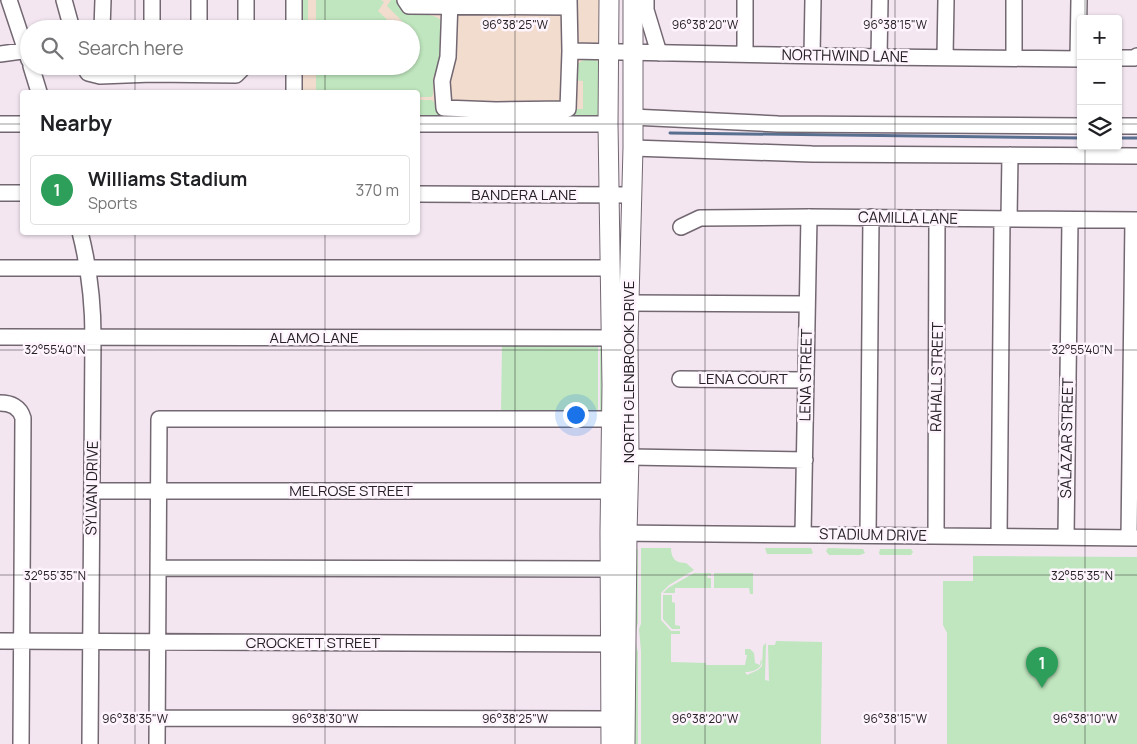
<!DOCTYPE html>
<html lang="en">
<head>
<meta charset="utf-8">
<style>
  body { margin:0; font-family:Manrope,sans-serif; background:#f6f6f6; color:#202124 }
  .controls { position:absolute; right:15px; top:15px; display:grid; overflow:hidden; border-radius:5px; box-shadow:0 1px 4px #0004 }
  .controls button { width:45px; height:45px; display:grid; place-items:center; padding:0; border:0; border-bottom:1px solid #e0e0e0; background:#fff; color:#202124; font:25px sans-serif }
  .you { position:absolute; left:575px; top:414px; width:18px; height:18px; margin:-12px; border:4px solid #fff; border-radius:50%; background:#1a73e8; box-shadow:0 0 0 8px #1a73e833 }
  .badge { display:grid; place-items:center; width:32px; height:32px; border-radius:50%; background:#d93025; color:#fff; font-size:16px; font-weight:700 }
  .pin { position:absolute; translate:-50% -41px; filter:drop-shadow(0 1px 2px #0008) }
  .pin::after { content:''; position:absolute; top:26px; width:18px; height:15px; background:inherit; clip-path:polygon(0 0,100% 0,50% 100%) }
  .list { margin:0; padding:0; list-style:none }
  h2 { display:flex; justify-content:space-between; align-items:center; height:65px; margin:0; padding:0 20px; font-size:21px }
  h2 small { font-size:16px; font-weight:400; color:#757577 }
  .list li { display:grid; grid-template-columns:32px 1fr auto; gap:15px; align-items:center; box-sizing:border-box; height:70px; margin:0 10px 10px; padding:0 10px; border:1px solid #e0e0e0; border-radius:5px }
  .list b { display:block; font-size:19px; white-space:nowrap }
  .list p { margin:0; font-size:16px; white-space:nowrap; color:#757577 }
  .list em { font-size:16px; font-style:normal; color:#757577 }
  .icon { flex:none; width:28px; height:28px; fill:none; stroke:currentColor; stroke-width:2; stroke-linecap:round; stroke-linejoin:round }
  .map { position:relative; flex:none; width:1137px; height:744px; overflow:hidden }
  .search { position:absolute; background:#fff; box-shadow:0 1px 4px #0004; left:20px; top:20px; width:400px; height:55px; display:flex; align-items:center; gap:12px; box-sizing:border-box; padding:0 18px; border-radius:28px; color:#757577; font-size:19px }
  .panel { position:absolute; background:#fff; box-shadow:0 1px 4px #0004; left:20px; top:90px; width:400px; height:145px; border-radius:5px }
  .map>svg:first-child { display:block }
  .commercial { fill:#f1dcce }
  .green { fill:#bfe6be }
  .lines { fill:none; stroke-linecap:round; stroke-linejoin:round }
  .stream { stroke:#596f90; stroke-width:3 }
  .minor-casing { stroke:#736872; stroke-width:18 }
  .major-casing { stroke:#736872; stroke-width:21 }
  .minor { stroke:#fff; stroke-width:15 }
  .major { stroke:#fff; stroke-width:19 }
  .ticks { fill:none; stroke:#252024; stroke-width:1; stroke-opacity:0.45 }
  .labels { text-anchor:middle; stroke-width:5; stroke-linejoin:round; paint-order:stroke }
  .street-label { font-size:15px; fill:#252024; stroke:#fef4fd }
  .ticks-label { font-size:12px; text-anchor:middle; fill:#252024; stroke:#fef4fd; stroke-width:5; stroke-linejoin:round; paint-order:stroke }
</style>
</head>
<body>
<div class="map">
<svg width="1137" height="744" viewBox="0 0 1137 744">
  <rect width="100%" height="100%" fill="#f3e6f1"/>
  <path class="commercial" d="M 298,0 L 604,0 L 602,121 L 418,120 L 418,92 L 299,92 L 299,66 L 411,66 L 411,29 L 299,29 Z"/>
  <path class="green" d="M 296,0 L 308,0 L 308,29 L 296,29 Z
    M 316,0 L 381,0 L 384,2 L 378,11 L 397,29 L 316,29 Z
    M 391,0 L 396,0 C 408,24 427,7 442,21 L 442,63 L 433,77 L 433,95 L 431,97 L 418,97 L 418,92 L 318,92 L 316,90 L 316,66 L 411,66 L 411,29 L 407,29 L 408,27 L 387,6 Z
    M 585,59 L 593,59 L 599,62 L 599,127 L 418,128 L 418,100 L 432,100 L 438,107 L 503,116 L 574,116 L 574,109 L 583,109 L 583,81 L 574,80 L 576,65 Z
    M 502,345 L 598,346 L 598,414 L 501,413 Z
    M 600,347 L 602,348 L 605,410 L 600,413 Z
    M 641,548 L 671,548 C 671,559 676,563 686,563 L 694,570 L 669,585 L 661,593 L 661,620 L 671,631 L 680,631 L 680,634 L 671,634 L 671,662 L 706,663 L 706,665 L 745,665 L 747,655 L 745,655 L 745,649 L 750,649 L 754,653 L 755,663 L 760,665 L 761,659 L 762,662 C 760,670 752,672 745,672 L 747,675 L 758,670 L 762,666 L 763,646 L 766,643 L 765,680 L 769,681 L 768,645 L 775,645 L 776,641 L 822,642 L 821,744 L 641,744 L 641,651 L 639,629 L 641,624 Z
    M 765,548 L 811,548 L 813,553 L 811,554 L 767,554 Z
    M 828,548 L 863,549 L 865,553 L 860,555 L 829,555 L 826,551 Z
    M 636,549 L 638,549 L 638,623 C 635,632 635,643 638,652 L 638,744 L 633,744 L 635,741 L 634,736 Z
    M 880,549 L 911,549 L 913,552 L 911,555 L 880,555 L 879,553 Z
    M 973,556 L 1137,557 L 1137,744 L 947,744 L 947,633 L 943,625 L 943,581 L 973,581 Z
    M 694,573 L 711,573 L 711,576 L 708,575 L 707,577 L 708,578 L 711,578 L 711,588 L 675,588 L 675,593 L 663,593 L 668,588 Z
    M 714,573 L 753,573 L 753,594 L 750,594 L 749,588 L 714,588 Z
    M 663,595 L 672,595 L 672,602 L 675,603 L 675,625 L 680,626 L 680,629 L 672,629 L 663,619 Z"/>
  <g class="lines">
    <path class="stream" d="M 670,133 L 1081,138
      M 1118,138 L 1137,138"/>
    <g class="minor-casing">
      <path id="minor" d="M 9,0 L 29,60
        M 64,0 L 72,29
        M 405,0 L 409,6 L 569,7
        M 450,0 L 448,57 L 442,81 L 444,108 L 496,110 L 568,109 L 570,51
        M 569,0 L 570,51 L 879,57 L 1081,59
        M 646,0 L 646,10 L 659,53
        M 745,0 L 745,54
        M 102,29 L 103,0
        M 152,29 L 152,0
        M 199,29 L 199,0
        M 246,29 L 246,0
        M 294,29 L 294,0
        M 0,54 L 29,50
        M 812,55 L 813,0
        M 879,57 L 880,0
        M 945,57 L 946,0
        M 1014,58 L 1014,0
        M 1118,58 L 1134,58 L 1137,56
        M 1078,59 L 1079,0
        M 31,66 L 39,92
        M 84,66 L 88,73 L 100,76 L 152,74 L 236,75 L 245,66
        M 294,92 L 294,66
        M 632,117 L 778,124 L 1081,126
        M 0,124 L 22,124
        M 418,124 L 608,124
        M 1118,126 L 1137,126
        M 633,148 L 812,154 L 1137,156
        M 0,193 L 22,193
        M 418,194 L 631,195
        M 1009,219 L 1010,155
        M 681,227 L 700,218 L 809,217 L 1137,220
        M 80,232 C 89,267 93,301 93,337 L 90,744
        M 0,268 L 611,268
        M 629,303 L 807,304
        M 0,337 L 622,338
        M 680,379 L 806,380
        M 0,403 C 11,403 20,407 23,418 L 21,744
        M 629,457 L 805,460
        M 92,491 L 610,491
        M 616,533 L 1137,538
        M 803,534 L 809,217
        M 868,535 L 871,217
        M 936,536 L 937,218
        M 999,536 L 1002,219
        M 1066,537 L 1070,220
        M 1129,538 L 1133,220
        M 158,568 L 610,569
        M 0,641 L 620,644
        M 157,718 L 611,719
        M 157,744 L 159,419 L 611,419"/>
    </g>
    <g class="major-casing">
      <path id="major" d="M 609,0 L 608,124 L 612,385 L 610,533 L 611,744
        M 625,744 L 627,533 L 629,457 L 628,338 L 633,148 L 633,0"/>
    </g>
    <use href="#minor" class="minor"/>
    <use href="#major" class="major"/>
  </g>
  <path class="ticks" d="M 135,0 L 135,29M 325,0 L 325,29M 515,0 L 515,744M 705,0 L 705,744M 895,0 L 895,744M 1085,0 L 1085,19M 135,66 L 135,92M 325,66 L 325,92M 0,124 L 22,124M 418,124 L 1081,124M 1118,124 L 1137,124M 1085,146 L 1085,744M 135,232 L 135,744M 325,232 L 325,744M 0,350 L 1137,350M 0,575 L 1137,575"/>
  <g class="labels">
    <g class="street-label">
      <text transform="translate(845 56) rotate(1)" y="5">NORTHWIND LANE</text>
      <text x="524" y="200">BANDERA LANE</text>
      <text transform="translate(908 218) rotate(1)" y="5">CAMILLA LANE</text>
      <text x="314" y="343">ALAMO LANE</text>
      <text transform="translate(629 372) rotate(-90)" y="5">NORTH GLENBROOK DRIVE</text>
      <text transform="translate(806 375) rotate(-89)" y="5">LENA STREET</text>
      <text transform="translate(937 377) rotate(-89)" y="5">RAHALL STREET</text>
      <text x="743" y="384">LENA COURT</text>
      <text transform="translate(1067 438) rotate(-89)" y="5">SALAZAR STREET</text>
      <text transform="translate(92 488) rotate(-89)" y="5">SYLVAN DRIVE</text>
      <text x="351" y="496">MELROSE STREET</text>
      <text transform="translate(873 535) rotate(1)" y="5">STADIUM DRIVE</text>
      <text x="313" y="648">CROCKETT STREET</text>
    </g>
  </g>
  <g class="ticks-label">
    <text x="515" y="29">96°38'25"W</text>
    <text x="705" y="29">96°38'20"W</text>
    <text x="895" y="29">96°38'15"W</text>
    <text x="55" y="354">32°55'40"N</text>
    <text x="1082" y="354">32°55'40"N</text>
    <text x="55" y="580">32°55'35"N</text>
    <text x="1082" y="580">32°55'35"N</text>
    <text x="135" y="723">96°38'35"W</text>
    <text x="325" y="723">96°38'30"W</text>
    <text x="515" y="723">96°38'25"W</text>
    <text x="705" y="723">96°38'20"W</text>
    <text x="895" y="723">96°38'15"W</text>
    <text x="1085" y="723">96°38'10"W</text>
  </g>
</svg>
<div class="controls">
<button>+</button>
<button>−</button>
<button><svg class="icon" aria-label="layers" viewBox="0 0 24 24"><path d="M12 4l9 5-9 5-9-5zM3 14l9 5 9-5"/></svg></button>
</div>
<div class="you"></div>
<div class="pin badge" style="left:1042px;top:688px;background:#2e9e5b">1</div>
<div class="search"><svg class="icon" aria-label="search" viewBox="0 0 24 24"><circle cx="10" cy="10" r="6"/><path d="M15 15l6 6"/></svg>Search here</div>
<section class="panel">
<h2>Nearby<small></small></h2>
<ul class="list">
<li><span class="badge" style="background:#2e9e5b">1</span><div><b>Williams Stadium</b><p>Sports</p></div><em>370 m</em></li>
</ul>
</section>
</div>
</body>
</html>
